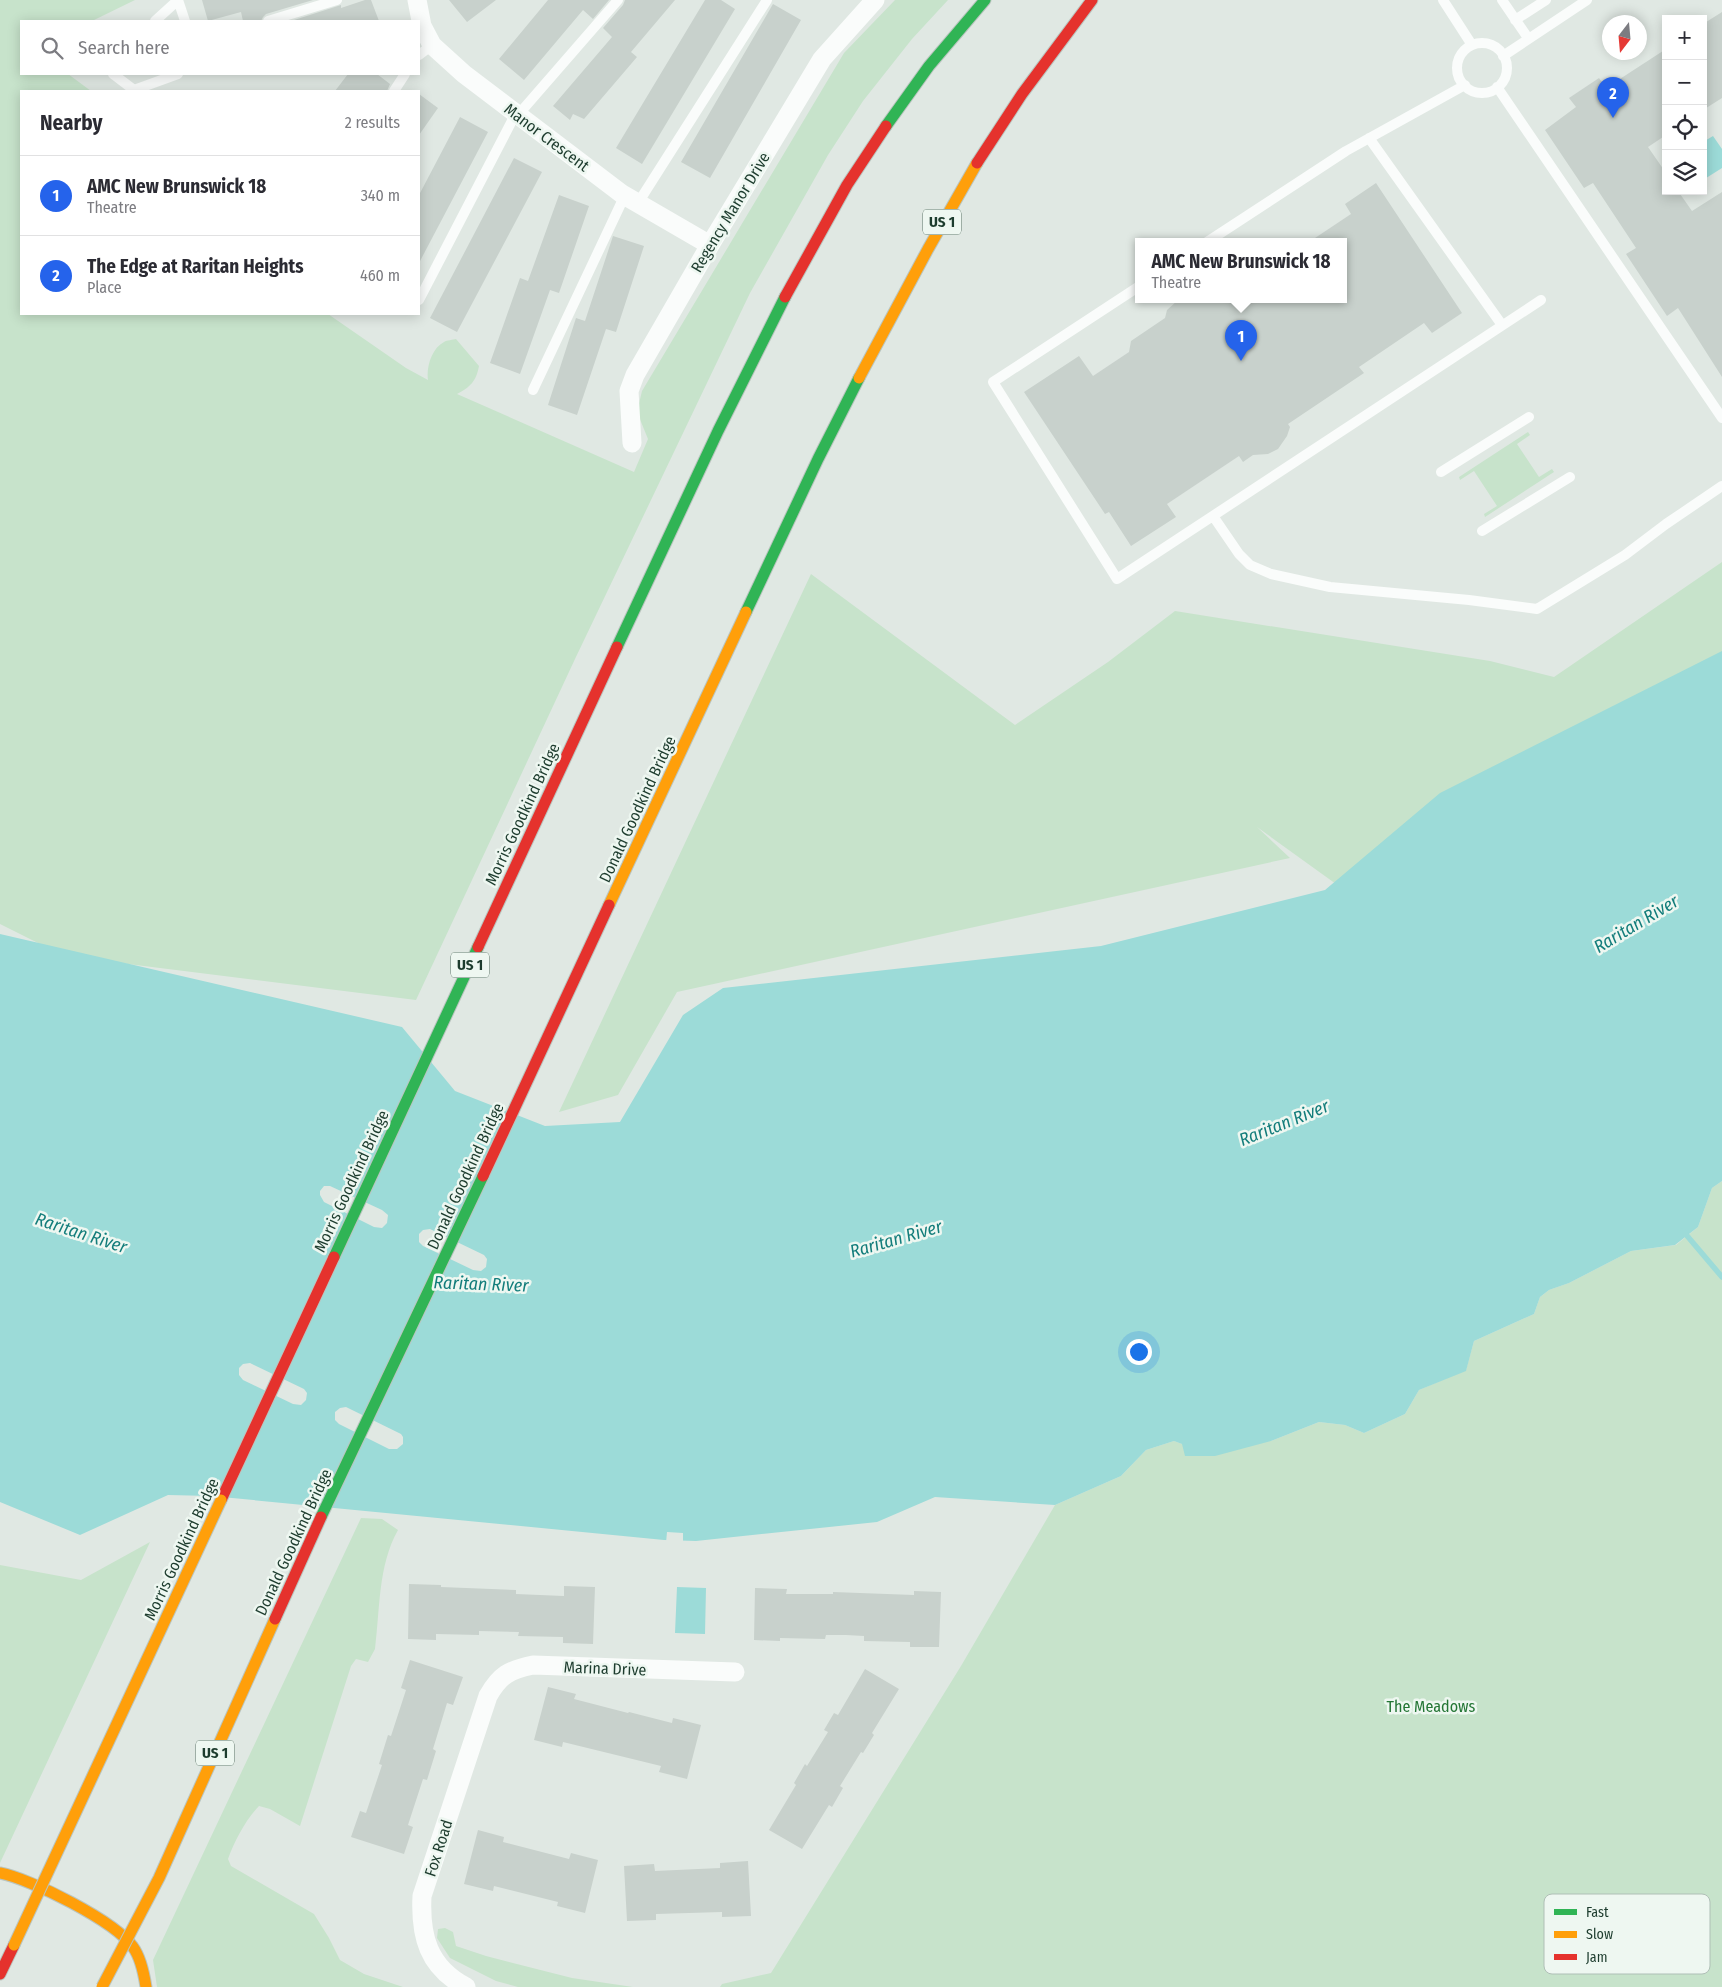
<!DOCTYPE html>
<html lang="en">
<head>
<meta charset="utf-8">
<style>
  body { margin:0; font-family:"Fira Sans Condensed",sans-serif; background:#f2f2f3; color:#2b2b33 }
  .controls { position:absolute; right:15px; top:15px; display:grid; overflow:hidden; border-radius:0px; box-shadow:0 2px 12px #0003 }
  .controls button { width:45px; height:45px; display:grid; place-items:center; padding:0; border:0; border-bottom:1px solid #e1e1e2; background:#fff; color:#2b2b33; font:25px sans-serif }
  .compass { position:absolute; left:1602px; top:15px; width:45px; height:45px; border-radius:50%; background:#fff; box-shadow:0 2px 12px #0003; rotate:196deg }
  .you { position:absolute; left:1138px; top:1351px; width:18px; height:18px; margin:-12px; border:4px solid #fff; border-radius:50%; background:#1a73e8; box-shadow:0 0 0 8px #1a73e833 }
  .badge { display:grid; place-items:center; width:32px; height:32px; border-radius:50%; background:#2563eb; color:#fff; font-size:16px; font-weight:700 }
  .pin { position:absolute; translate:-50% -41px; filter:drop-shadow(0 1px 2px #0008) }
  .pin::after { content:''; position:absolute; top:26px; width:18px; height:15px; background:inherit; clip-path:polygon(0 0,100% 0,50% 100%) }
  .popup { position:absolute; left:1135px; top:238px; width:212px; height:65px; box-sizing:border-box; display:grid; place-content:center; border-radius:0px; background:#fff; filter:drop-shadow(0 1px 4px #0005); font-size:16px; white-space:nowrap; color:#7c7c81 }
  .popup b { font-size:19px; color:#2b2b33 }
  .popup::after { content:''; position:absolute; left:50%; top:100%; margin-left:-10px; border:10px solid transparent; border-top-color:#fff }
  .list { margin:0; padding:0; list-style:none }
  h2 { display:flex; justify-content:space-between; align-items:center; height:65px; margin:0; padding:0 20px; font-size:21px }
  h2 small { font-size:16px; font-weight:400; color:#7c7c81 }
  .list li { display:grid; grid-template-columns:32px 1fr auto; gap:15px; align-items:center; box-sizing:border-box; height:80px; padding:0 20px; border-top:1px solid #e1e1e2 }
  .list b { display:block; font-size:19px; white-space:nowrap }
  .list p { margin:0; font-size:16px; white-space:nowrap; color:#7c7c81 }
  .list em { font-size:16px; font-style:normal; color:#7c7c81 }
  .icon { flex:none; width:28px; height:28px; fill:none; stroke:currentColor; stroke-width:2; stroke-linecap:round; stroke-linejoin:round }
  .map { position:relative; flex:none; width:1722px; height:1987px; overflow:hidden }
  .search { position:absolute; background:#fff; box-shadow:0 2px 12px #0003; left:20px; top:20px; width:400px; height:55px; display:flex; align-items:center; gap:12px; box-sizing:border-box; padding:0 18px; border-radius:0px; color:#7c7c81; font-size:19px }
  .panel { position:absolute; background:#fff; box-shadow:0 2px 12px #0003; left:20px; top:90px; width:400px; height:225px; border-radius:0px }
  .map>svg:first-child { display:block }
  .green { fill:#c7e3cb }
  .water { fill:#9cdbd8 }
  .pier { fill:#e0e8e3 }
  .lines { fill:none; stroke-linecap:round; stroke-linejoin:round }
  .stream { stroke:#9cdbd8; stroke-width:5.5 }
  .building { fill:#c8d1cc }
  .fast-casing { stroke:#bac5bf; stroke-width:13 }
  .slow-casing { stroke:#bac5bf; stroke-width:13 }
  .jam-casing { stroke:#bac5bf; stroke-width:13 }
  .lane { stroke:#fafcfb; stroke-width:10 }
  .street { stroke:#fafcfb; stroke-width:19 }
  .fast { stroke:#30b455; stroke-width:11 }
  .slow { stroke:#ff9f0a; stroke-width:11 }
  .jam { stroke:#e5322d; stroke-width:11 }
  .slow-bridge-casing { stroke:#bac5bf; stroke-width:13; stroke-linecap:butt }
  .jam-bridge-casing { stroke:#bac5bf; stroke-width:13; stroke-linecap:butt }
  .slow-bridge { stroke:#ff9f0a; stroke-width:11 }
  .jam-bridge { stroke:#e5322d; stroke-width:11 }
  .labels { text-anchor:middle; stroke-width:5; stroke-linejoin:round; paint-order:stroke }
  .shield { fill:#eef7f1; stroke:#5c7468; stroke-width:1 }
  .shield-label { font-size:15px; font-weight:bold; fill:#1d3c2e }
  .street-label { font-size:16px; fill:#1d3c2e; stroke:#eef7f1 }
  .park-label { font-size:16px; fill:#247635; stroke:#eef7f1 }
  .water-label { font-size:18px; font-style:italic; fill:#137d7b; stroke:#eef7f1 }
  .key { fill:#eef7f1; stroke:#afbfb6; stroke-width:1 }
  .key-label { font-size:14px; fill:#1d3c2e }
</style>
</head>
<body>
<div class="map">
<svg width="1722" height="1987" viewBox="0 0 1722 1987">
  <rect width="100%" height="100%" fill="#e0e8e3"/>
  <path class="green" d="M 0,0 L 135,0 L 92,21 L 21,21 L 21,74 L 68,74 L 91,91 L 21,91 L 21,314 L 328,314 L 406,368 L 428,380 C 426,367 432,348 444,342 C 447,340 453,340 456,339 L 479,366 C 476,382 470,387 457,394 L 634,472 L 648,439 L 637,412 L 642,391 L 844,53 L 895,0 L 948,0 L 912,39 L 863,101 L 828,155 L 750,293 L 575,659 L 416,1000 L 64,956 L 0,924 Z
    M 1528,432 L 1530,435 L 1517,444 L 1539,477 L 1552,469 L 1554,472 L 1485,517 L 1484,514 L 1497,506 L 1474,471 L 1460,480 L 1459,477 Z
    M 1722,562 L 1722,735 L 1336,884 L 1257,827 L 1290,858 L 677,992 L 618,1095 L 559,1112 L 811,574 L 1015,725 L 1108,662 L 1175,611 L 1490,661 L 1554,677 Z
    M 1722,1181 L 1722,1987 L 720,1987 L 722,1984 L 771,1973 L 961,1666 L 1055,1505 L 1121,1476 L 1146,1450 L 1174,1441 L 1182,1444 L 1271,1441 L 1319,1422 L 1345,1425 L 1364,1433 L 1405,1414 L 1419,1390 L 1466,1370 L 1474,1341 L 1534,1314 L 1540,1297 L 1549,1290 L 1569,1283 L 1631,1251 L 1676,1245 L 1698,1227 L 1712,1188 Z
    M 361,1518 L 382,1519 L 398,1530 C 378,1565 380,1610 375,1649 L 368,1662 L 356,1659 L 351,1666 L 300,1826 L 270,1809 L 259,1806 C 245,1821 235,1840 228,1859 L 231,1866 L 314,1914 L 329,1938 L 340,1960 L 364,1974 L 403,1987 L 157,1987 L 153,1960 Z
    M 150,1542 L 0,1863 L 0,1565 L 81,1580 Z
    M 445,1928 L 453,1932 L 456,1946 L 486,1956 L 572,1978 L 633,1987 L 518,1987 L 496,1981 L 450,1958 L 437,1938 L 438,1929 Z"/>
  <path class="water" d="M 1713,136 L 1722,149 L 1722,168 L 1703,180 L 1703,142 Z
    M 1722,651 L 1722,1181 L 1712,1188 L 1698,1227 L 1675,1245 L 1631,1251 L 1569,1283 L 1549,1290 L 1540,1297 L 1534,1314 L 1474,1341 L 1466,1371 L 1419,1390 L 1405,1414 L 1364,1433 L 1345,1425 L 1319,1422 L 1271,1441 L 1215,1456 L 1185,1456 L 1182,1444 L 1174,1441 L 1146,1450 L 1121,1476 L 1055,1505 L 935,1497 L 877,1522 L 696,1541 L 664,1540 L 211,1496 L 168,1495 L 80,1535 L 0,1502 L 0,934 L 402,1027 L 455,1091 L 545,1126 L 620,1122 L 683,1015 L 723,988 L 1101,946 L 1325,890 L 1440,793 Z
    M 677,1587 L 706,1588 L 705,1634 L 675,1633 Z"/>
  <path class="pier" d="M 324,1186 L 330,1186 L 382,1210 L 388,1215 L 387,1223 L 382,1228 L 374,1227 L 324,1202 L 320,1195 L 320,1191 Z
    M 430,1229 L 484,1255 L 487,1259 L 486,1267 L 481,1271 L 473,1270 L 423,1246 L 419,1242 L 419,1234 L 423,1230 Z
    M 250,1363 L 304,1389 L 307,1393 L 306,1400 L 301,1405 L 293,1404 L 243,1380 L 239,1375 L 239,1368 L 243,1364 Z
    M 346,1407 L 401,1434 L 403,1437 L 403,1444 L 397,1449 L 389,1449 L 339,1424 L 335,1420 L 335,1412 L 340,1408 Z
    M 667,1532 L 683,1533 L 683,1543 L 666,1543 Z"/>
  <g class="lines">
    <path class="stream" d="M 1683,1231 L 1722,1277"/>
  </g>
  <path class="building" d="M 202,0 L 313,0 L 266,14 L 263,17 L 261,21 L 243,21 L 241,12 L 208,21 Z
    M 365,0 L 371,0 L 379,21 L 291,21 L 341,5 L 341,8 Z
    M 449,0 L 496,0 L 467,22 Z
    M 548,0 L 609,0 L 593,19 L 583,10 L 524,80 L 499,59 Z
    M 625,0 L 675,0 L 631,52 L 637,57 L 584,119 L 573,114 L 570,120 L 553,106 L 612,37 L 603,28 L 623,5 Z
    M 705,0 L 721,0 L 735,9 L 642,164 L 616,148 Z
    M 773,4 L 801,20 L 710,178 L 681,162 Z
    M 1722,12 L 1722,98 L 1703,110 L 1703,24 Z
    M 1666,49 L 1666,135 L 1648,147 L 1666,173 L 1666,191 L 1678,191 L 1692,211 L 1722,192 L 1722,377 L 1678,308 L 1667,316 L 1626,254 L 1636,248 L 1593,183 L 1584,188 L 1545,130 L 1576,107 L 1569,98 L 1599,78 L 1606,88 Z
    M 348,74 L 377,74 L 390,84 L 387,91 L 335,91 Z
    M 419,94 L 438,108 L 419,135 Z
    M 460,117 L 488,132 L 419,263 L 419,195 Z
    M 514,158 L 542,172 L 457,332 L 430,318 Z
    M 1376,183 L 1462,313 L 1432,333 L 1424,323 L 1359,367 L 1364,373 L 1288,424 L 1290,427 L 1287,436 L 1278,449 L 1268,454 L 1253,455 L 1243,462 L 1239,456 L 1167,504 L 1176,517 L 1131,546 L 1109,512 L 1105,514 L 1024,392 L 1079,356 L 1093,376 L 1129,352 L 1131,341 L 1165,318 L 1167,310 L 1178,300 L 1344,300 L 1344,242 L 1309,242 L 1351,214 L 1345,204 Z
    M 559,195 L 589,206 L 559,293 L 550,290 L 520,374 L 490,363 L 520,278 L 528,281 Z
    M 613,236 L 644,246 L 616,332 L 606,329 L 577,415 L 548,405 L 576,318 L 585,321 Z
    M 409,1584 L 441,1585 L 441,1587 L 516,1590 L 516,1594 L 564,1596 L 564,1586 L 595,1587 L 593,1644 L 563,1643 L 563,1637 L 518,1636 L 519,1632 L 479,1631 L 479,1635 L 436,1634 L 436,1640 L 408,1639 Z
    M 755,1588 L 787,1589 L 786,1594 L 833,1594 L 833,1592 L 914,1595 L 914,1591 L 941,1592 L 939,1647 L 910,1647 L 910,1642 L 864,1641 L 864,1636 L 846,1635 L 826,1635 L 825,1639 L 780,1638 L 780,1641 L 754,1640 Z
    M 410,1660 L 463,1677 L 453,1705 L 447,1703 L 433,1749 L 436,1751 L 427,1780 L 423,1779 L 408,1825 L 413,1827 L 404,1854 L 351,1837 L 360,1811 L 366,1813 L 382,1765 L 379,1764 L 388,1735 L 391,1736 L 406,1690 L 401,1688 Z
    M 865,1669 L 899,1689 L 872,1733 L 874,1735 L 863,1753 L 861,1752 L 840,1786 L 843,1788 L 832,1807 L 829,1805 L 802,1849 L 769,1830 L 796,1785 L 794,1783 L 805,1764 L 807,1766 L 828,1732 L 824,1730 L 834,1713 L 838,1715 Z
    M 548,1687 L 576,1694 L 574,1699 L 628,1713 L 629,1712 L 672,1723 L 673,1718 L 701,1725 L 687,1779 L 659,1772 L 661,1766 L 563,1742 L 562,1747 L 534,1740 Z
    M 478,1830 L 504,1837 L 503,1842 L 569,1859 L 571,1853 L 598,1860 L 585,1913 L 557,1906 L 558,1902 L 494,1886 L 493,1891 L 464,1884 Z
    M 748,1861 L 751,1916 L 722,1917 L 722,1912 L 656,1914 L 656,1920 L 627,1921 L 624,1866 L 654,1864 L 655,1871 L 720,1868 L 720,1863 Z"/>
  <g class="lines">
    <g class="fast-casing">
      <path id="fast" d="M 886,126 L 929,66 L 985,0
        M 746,612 L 818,459 L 859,378
        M 617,647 L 718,431 L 785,297
        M 334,1257 L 478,947
        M 321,1517 L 483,1176"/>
    </g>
    <g class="slow-casing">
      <path id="slow" d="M 859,378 L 928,249 L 977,163
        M 609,905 L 746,612
        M 0,1873 C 31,1879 115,1921 133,1947 C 141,1958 144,1974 146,1987"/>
    </g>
    <g class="jam-casing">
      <path id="jam" d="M 977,163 L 1022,94 L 1092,0
        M 785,297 L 847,185 L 886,126
        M 478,947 L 617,647
        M 483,1176 L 609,905
        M 221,1500 L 334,1257
        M 0,1974 L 14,1945"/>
    </g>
    <path class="lane" d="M 178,0 L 185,21
      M 1443,0 L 1472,45
      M 1502,0 L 1528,38
      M 1515,20 L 1546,0
      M 155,21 L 178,0
      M 268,21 L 337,0
      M1457 68a25 25 0 1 1 50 0a25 25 0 1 1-50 0Z
      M 419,55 L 432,45
      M 1503,56 L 1587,0
      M 113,74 L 134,90 L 178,74
      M 1497,87 L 1722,418
      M 394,91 L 405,74
      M 518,115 L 618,0
      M 1369,138 L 1502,325
      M 638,203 L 767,0
      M 1207,242 L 1346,151 L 1465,85
      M 1138,287 L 993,382 L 1117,579 L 1541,300
      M 419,300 L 516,113
      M 533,390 L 625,195
      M 1441,472 L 1529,417
      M 1213,516 L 1239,554 L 1250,565 L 1271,574 L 1330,587 L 1469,600 L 1537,609 L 1625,555 L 1666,524 L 1722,486
      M 1482,531 L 1570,477"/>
    <path class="street" d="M 417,0 L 422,26 L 432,45 L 464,74 L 622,194 L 710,245
      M 632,443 L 629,391 L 635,375 L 710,245 L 822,59 L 875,0
      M 466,1987 C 428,1967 420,1936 422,1896 L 488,1696 C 500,1675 509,1670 533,1665 L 735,1672"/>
    <use href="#fast" class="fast"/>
    <use href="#slow" class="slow"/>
    <use href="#jam" class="jam"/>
    <g class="slow-bridge-casing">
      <path id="slow-bridge" d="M 14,1945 L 221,1500
        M 102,1987 L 159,1878 L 275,1619"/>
    </g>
    <g class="jam-bridge-casing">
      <path id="jam-bridge" d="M 275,1619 L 321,1517"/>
    </g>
    <use href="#slow-bridge" class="slow-bridge"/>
    <use href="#jam-bridge" class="jam-bridge"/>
  </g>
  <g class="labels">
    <g class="shield">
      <rect x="923" y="209.5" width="38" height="25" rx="4"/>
      <rect x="451" y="952.5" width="38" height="25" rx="4"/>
      <rect x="196" y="1740.5" width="38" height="25" rx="4"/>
    </g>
    <g class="shield-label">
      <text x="942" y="227">US 1</text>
      <text x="470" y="970">US 1</text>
      <text x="215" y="1758">US 1</text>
    </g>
    <g class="street-label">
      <text transform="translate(547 137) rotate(37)" y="6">Manor Crescent</text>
      <text transform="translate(730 212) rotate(-59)" y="6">Regency Manor Drive</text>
      <text transform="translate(637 809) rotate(-65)" y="6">Donald Goodkind Bridge</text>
      <text transform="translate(522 814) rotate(-65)" y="6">Morris Goodkind Bridge</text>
      <text transform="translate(465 1176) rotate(-65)" y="6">Donald Goodkind Bridge</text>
      <text transform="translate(351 1181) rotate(-65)" y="6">Morris Goodkind Bridge</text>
      <text transform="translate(293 1542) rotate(-65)" y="6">Donald Goodkind Bridge</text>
      <text transform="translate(181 1549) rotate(-65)" y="6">Morris Goodkind Bridge</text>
      <text transform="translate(605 1668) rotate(2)" y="6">Marina Drive</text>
      <text transform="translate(438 1848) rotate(-72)" y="6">Fox Road</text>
    </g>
    <g class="park-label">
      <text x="1431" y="1712">The Meadows</text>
    </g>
    <g class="water-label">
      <text transform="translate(1636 924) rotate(-31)" y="6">Raritan River</text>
      <text transform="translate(1284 1123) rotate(-22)" y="6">Raritan River</text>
      <text transform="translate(81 1233) rotate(18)" y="6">Raritan River</text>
      <text transform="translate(896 1239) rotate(-16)" y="6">Raritan River</text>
      <text transform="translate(481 1284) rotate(2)" y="6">Raritan River</text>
    </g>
  </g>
  <rect x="1544" y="1894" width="166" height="80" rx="8" class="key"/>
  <rect x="1554" y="1909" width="23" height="6" fill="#30b455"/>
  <rect x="1554" y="1931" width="23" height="7" fill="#ff9f0a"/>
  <rect x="1554" y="1954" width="23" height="6" fill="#e5322d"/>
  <g class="key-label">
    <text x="1586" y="1917">Fast</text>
    <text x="1586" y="1939">Slow</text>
    <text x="1586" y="1962">Jam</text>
  </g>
</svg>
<div class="controls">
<button>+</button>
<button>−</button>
<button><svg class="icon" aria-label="locate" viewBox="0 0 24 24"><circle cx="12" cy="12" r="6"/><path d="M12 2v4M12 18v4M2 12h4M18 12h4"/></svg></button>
<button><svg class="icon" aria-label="layers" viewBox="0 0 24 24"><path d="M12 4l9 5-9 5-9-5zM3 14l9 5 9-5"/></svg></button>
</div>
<svg class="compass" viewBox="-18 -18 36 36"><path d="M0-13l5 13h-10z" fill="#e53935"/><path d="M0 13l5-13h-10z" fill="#7c7c81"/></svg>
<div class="you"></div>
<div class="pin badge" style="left:1241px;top:361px">1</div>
<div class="popup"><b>AMC New Brunswick 18</b>Theatre</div>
<div class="pin badge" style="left:1613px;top:118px">2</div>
<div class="search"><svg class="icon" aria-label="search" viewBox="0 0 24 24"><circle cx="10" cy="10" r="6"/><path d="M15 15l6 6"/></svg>Search here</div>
<section class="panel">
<h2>Nearby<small>2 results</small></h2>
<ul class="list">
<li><span class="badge">1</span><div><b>AMC New Brunswick 18</b><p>Theatre</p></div><em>340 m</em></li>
<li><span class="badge">2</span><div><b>The Edge at Raritan Heights</b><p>Place</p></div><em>460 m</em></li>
</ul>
</section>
</div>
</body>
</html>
